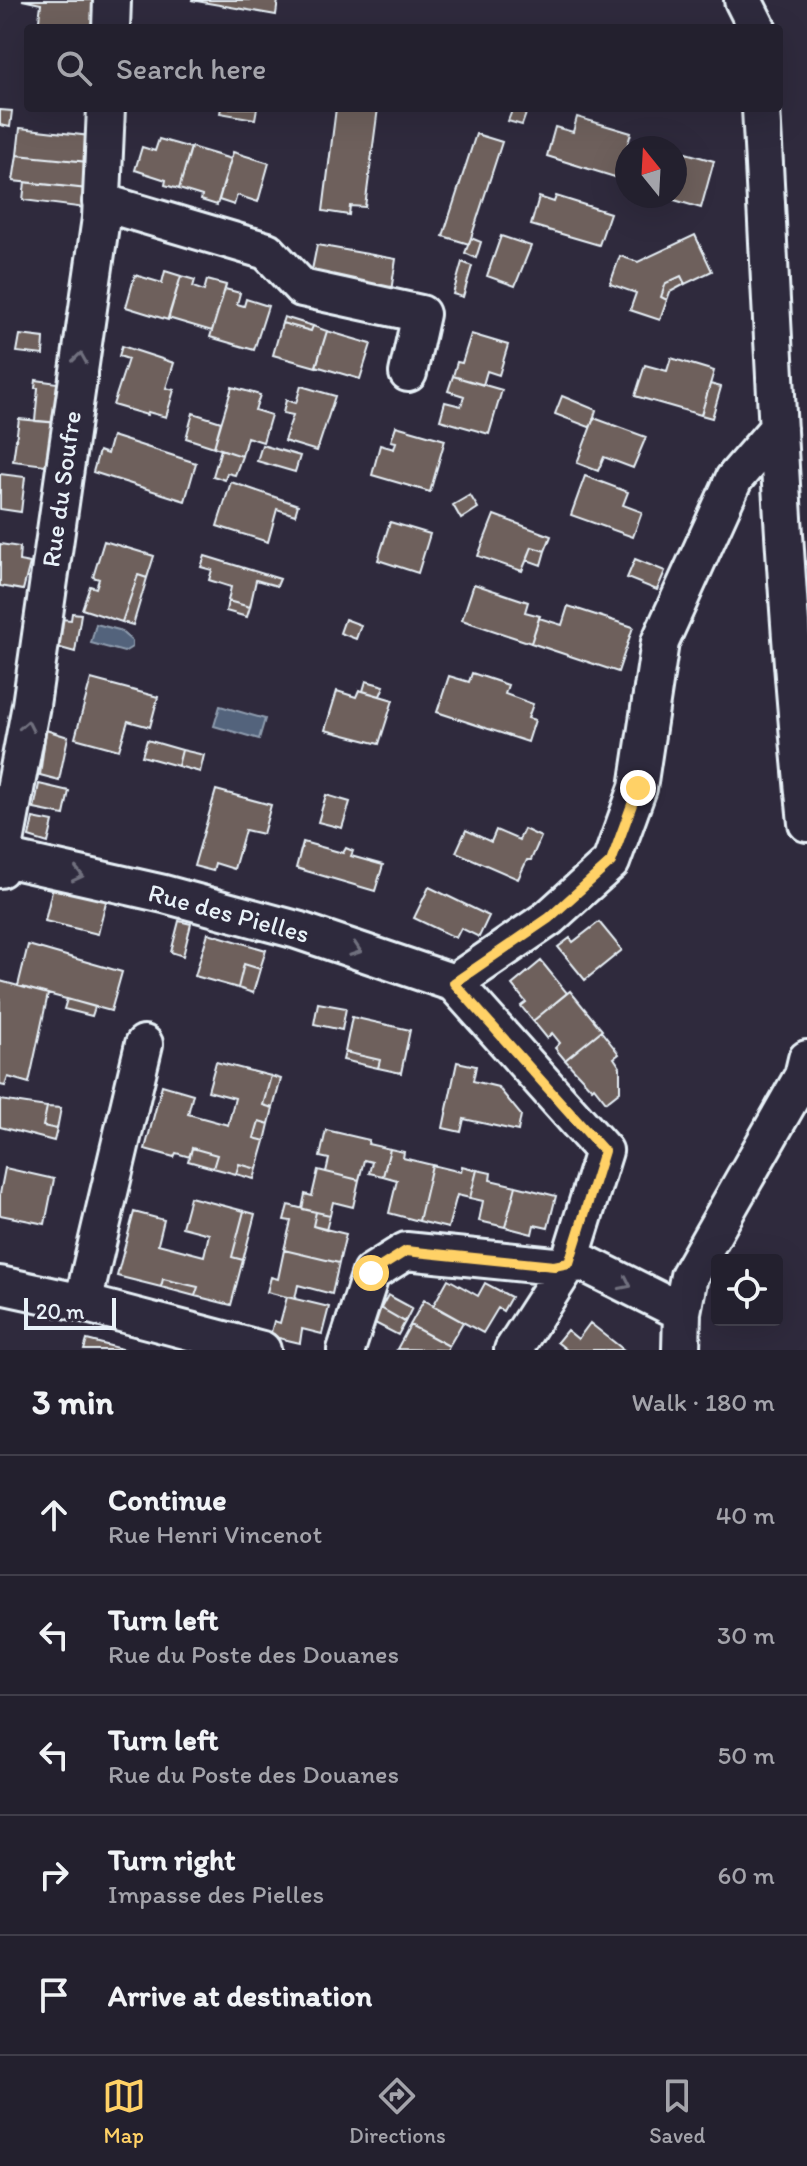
<!DOCTYPE html>
<html lang="en">
<head>
<meta charset="utf-8">
<style>
  body { margin:0; font-family:Itim,sans-serif; background:#2b2836; color:#f1f3f6 }
  .controls { position:absolute; right:24px; bottom:24px; display:grid; overflow:hidden; border-radius:8px; box-shadow:0 8px 32px #0002 }
  .controls button { width:72px; height:72px; display:grid; place-items:center; padding:0; border:0; border-bottom:2px solid #403e4a; background:#23202e; color:#f1f3f6; font:40px sans-serif }
  .compass { position:absolute; left:615px; top:136px; width:72px; height:72px; border-radius:50%; background:#23202e; box-shadow:0 8px 32px #0002; rotate:342deg }
  .scale { position:absolute; left:24px; bottom:20px; width:92px; box-sizing:border-box; padding-left:8px; border:4px solid #e8f1f8; border-top:0; font-size:22px; line-height:28px; white-space:nowrap; color:#e8f1f8; -webkit-text-stroke:6px #2f2a3d; paint-order:stroke }
  .stop { position:absolute; width:24px; height:24px; margin:-18px; border:6px solid #ffd166; border-radius:50%; background:#fff }
  .stop.end { background:#ffd166; border-color:#fff; box-shadow:0 2px 8px #0008 }
  .list { margin:0; padding:0; list-style:none }
  h2 { display:flex; justify-content:space-between; align-items:center; height:104px; margin:0; padding:0 32px; font-size:34px }
  h2 small { font-size:26px; font-weight:400; color:#a3a3aa }
  .list li { display:grid; grid-template-columns:52px 1fr auto; gap:24px; align-items:center; box-sizing:border-box; height:120px; padding:0 32px; border-top:2px solid #403e4a }
  .list b { display:block; font-size:30px; white-space:nowrap }
  .list p { margin:0; font-size:26px; white-space:nowrap; color:#a3a3aa }
  .list em { font-size:26px; font-style:normal; color:#a3a3aa }
  .icon { flex:none; width:44px; height:44px; fill:none; stroke:currentColor; stroke-width:2; stroke-linecap:round; stroke-linejoin:round }
  .map { position:relative; flex:none; width:807px; height:1350px; overflow:hidden }
  .search { position:absolute; background:#23202e; box-shadow:0 8px 32px #0002; left:24px; right:24px; top:24px; height:88px; display:flex; align-items:center; gap:20px; box-sizing:border-box; padding:0 28px; border-radius:8px; color:#a3a3aa; font-size:30px }
  .sheet { height:704px; background:#23202e }
  nav { display:flex; justify-content:space-around; align-items:center; box-sizing:border-box; height:112px; border-top:2px solid #403e4a; background:#23202e; font-size:22px; color:#a3a3aa }
  nav a { display:grid; justify-items:center; gap:4px }
  nav .on { color:#ffd166 }
  .map>svg:first-child { display:block }
  .water { fill:#52637c; stroke:#8e9cae; stroke-width:2 }
  .building { fill:#6e605c; stroke:#e8f1f8; stroke-width:2 }
  .lines { fill:none; stroke-linecap:round; stroke-linejoin:round }
  .minor-casing { stroke:#e8f1f8; stroke-width:42 }
  .minor { stroke:#2f2a3d; stroke-width:36 }
  .oneway { stroke:#70707e }
  .route { stroke:#ffd166; stroke-width:10 }
  .labels { text-anchor:middle; stroke-width:6; stroke-linejoin:round; paint-order:stroke }
  .street-label { font-size:26px; fill:#e8f1f8; stroke:#2f2a3d }
</style>
</head>
<body>
<div class="map">
<svg width="807" height="1350" viewBox="0 0 807 1350">
  <rect width="100%" height="100%" fill="#2f2a3d"/>
  <filter id="ink" filterUnits="userSpaceOnUse"><feTurbulence type="fractalNoise" baseFrequency=".0125" numOctaves="2"/><feDisplacementMap in="SourceGraphic" scale="16" xChannelSelector="R" yChannelSelector="G"/><feConvolveMatrix kernelMatrix="1 2 1 2 8 2 1 2 1" color-interpolation-filters="sRGB"/></filter>
  <g filter="url(#ink)">
    <path class="water" d="M 96,624 L 119,630 L 132,641 L 132,647 L 124,652 L 91,643 Z
      M 220,706 L 265,719 L 259,739 L 214,726 Z"/>
    <path class="building" d="M 22,0 L 97,0 L 96,28 L 38,28 L 41,4 Z
      M 191,0 L 278,0 L 276,15 Z
      M 221,108 L 257,108 L 255,119 L 220,113 Z
      M 336,108 L 378,108 L 365,207 L 350,206 L 349,215 L 323,211 Z
      M 513,108 L 528,108 L 522,125 L 508,121 Z
      M 0,110 L 12,111 L 10,127 L 0,125 Z
      M 577,117 L 631,133 L 618,178 L 547,156 L 555,127 L 573,132 Z
      M 20,128 L 90,136 L 88,162 L 17,155 Z
      M 476,134 L 502,142 L 469,244 L 443,236 Z
      M 159,139 L 191,148 L 179,189 L 165,185 L 166,180 L 135,170 L 142,147 L 155,151 Z
      M 191,147 L 231,159 L 217,205 L 201,200 L 202,196 L 179,189 Z
      M 675,150 L 714,161 L 701,208 L 661,196 L 675,196 Z
      M 233,152 L 269,163 L 258,202 L 237,195 L 234,205 L 219,200 Z
      M 17,155 L 88,162 L 87,189 L 13,181 Z
      M 25,182 L 87,189 L 85,208 L 23,200 Z
      M 556,196 L 610,213 L 599,245 L 531,225 L 539,197 L 554,202 Z
      M 695,235 L 712,271 L 685,284 L 681,276 L 666,283 L 661,297 L 667,300 L 660,320 L 630,310 L 636,293 L 610,284 L 620,256 L 638,262 Z
      M 501,236 L 531,246 L 515,286 L 487,276 Z
      M 471,238 L 481,242 L 476,258 L 465,253 Z
      M 317,245 L 396,259 L 391,291 L 311,275 Z
      M 462,262 L 472,266 L 463,297 L 453,294 Z
      M 165,271 L 181,276 L 168,320 L 126,307 L 135,275 L 162,283 Z
      M 181,276 L 195,280 L 193,287 L 204,291 L 207,280 L 226,285 L 212,331 L 168,318 Z
      M 681,276 L 685,284 L 670,292 L 667,300 L 661,297 L 666,283 Z
      M 225,289 L 240,293 L 237,304 L 244,306 L 246,299 L 268,306 L 254,350 L 210,337 Z
      M 284,317 L 313,326 L 311,331 L 282,323 Z
      M 282,323 L 311,331 L 313,326 L 327,331 L 316,367 L 273,355 Z
      M 327,331 L 371,344 L 360,379 L 316,366 Z
      M 471,334 L 508,345 L 499,375 L 487,371 L 483,385 L 453,376 L 457,362 L 462,363 Z
      M 20,335 L 44,338 L 43,355 L 17,352 Z
      M 122,346 L 174,363 L 166,388 L 174,390 L 166,417 L 148,412 L 147,415 L 113,405 L 128,359 L 119,356 Z
      M 671,358 L 714,371 L 701,415 L 635,396 L 645,365 L 667,371 Z
      M 453,376 L 502,390 L 489,434 L 440,420 L 445,402 L 461,406 L 464,396 L 448,391 Z
      M 36,380 L 65,384 L 59,423 L 35,421 L 38,388 L 35,388 Z
      M 710,384 L 721,387 L 712,418 L 701,415 Z
      M 301,386 L 335,396 L 317,451 L 284,441 L 293,415 L 283,413 L 286,400 L 296,403 Z
      M 232,387 L 260,395 L 255,410 L 271,415 L 263,442 L 247,437 L 242,456 L 214,447 Z
      M 562,396 L 596,410 L 591,426 L 589,427 L 555,414 Z
      M 193,413 L 221,422 L 214,447 L 186,438 Z
      M 594,418 L 646,437 L 633,468 L 604,457 L 598,471 L 577,463 Z
      M 19,419 L 59,423 L 53,466 L 13,461 Z
      M 396,426 L 445,440 L 430,492 L 372,475 L 380,445 L 394,449 L 396,442 L 391,441 Z
      M 112,436 L 196,463 L 185,501 L 93,472 L 99,451 L 107,454 Z
      M 262,445 L 300,456 L 295,472 L 257,461 Z
      M 221,449 L 242,456 L 235,475 L 227,473 L 225,480 L 213,476 Z
      M 0,474 L 25,477 L 21,512 L 0,509 Z
      M 585,476 L 628,492 L 623,505 L 642,512 L 633,537 L 571,515 Z
      M 231,482 L 298,505 L 295,515 L 277,509 L 268,542 L 217,526 Z
      M 470,495 L 478,508 L 461,519 L 453,505 Z
      M 494,515 L 551,536 L 545,551 L 532,547 L 522,571 L 478,556 Z
      M 390,522 L 430,534 L 418,573 L 378,560 Z
      M 104,541 L 154,556 L 147,578 L 138,575 L 122,622 L 82,609 L 90,586 L 96,588 L 99,579 L 93,577 Z
      M 0,544 L 20,547 L 19,561 L 30,563 L 23,590 L 0,586 Z
      M 532,547 L 545,551 L 541,565 L 527,560 Z
      M 205,556 L 280,579 L 277,586 L 256,580 L 250,607 L 228,601 L 231,587 L 209,580 L 212,570 L 201,567 Z
      M 635,559 L 665,571 L 657,590 L 627,578 Z
      M 138,575 L 147,578 L 133,625 L 122,622 Z
      M 474,584 L 528,602 L 525,612 L 540,616 L 531,643 L 462,620 Z
      M 228,601 L 250,607 L 247,617 L 226,611 Z
      M 568,606 L 633,627 L 618,672 L 531,643 L 539,618 L 562,625 Z
      M 72,613 L 81,614 L 75,652 L 57,647 L 61,619 L 71,620 Z
      M 345,619 L 361,625 L 356,639 L 340,633 Z
      M 472,673 L 508,685 L 505,694 L 533,704 L 528,718 L 535,720 L 528,742 L 437,712 L 449,676 L 469,682 Z
      M 91,679 L 158,697 L 150,727 L 128,721 L 119,750 L 75,738 Z
      M 366,681 L 384,686 L 380,696 L 363,691 Z
      M 359,690 L 393,700 L 379,744 L 325,730 L 337,691 L 356,697 Z
      M 46,730 L 68,737 L 59,780 L 40,775 Z
      M 147,740 L 182,750 L 178,766 L 142,756 Z
      M 182,750 L 204,755 L 200,772 L 178,766 Z
      M 39,784 L 69,791 L 64,815 L 34,809 Z
      M 216,790 L 271,805 L 263,834 L 245,830 L 234,869 L 215,863 L 213,871 L 194,866 Z
      M 326,795 L 350,802 L 342,828 L 318,822 Z
      M 33,818 L 53,822 L 48,843 L 29,837 Z
      M 524,829 L 541,837 L 531,860 L 527,860 L 518,879 L 456,852 L 466,830 L 491,842 L 496,830 L 519,840 Z
      M 303,842 L 343,853 L 346,848 L 353,851 L 351,856 L 383,865 L 375,891 L 296,868 Z
      M 55,877 L 109,890 L 98,934 L 45,921 Z
      M 429,887 L 489,916 L 479,937 L 461,928 L 456,938 L 414,918 Z
      M 179,921 L 191,924 L 183,956 L 171,952 Z
      M 599,922 L 622,950 L 585,980 L 558,947 L 570,938 L 573,942 Z
      M 208,933 L 266,950 L 260,969 L 244,964 L 238,988 L 195,976 Z
      M 28,945 L 122,972 L 111,1011 L 18,986 Z
      M 541,961 L 567,993 L 533,1021 L 521,1006 L 526,1002 L 512,985 Z
      M 244,964 L 260,969 L 253,993 L 238,988 Z
      M 0,981 L 48,994 L 29,1083 L 8,1077 L 5,1086 L 0,1085 Z
      M 570,991 L 602,1030 L 565,1060 L 555,1048 L 560,1043 L 552,1033 L 547,1038 L 533,1021 Z
      M 67,999 L 95,1007 L 92,1016 L 64,1009 Z
      M 318,1003 L 346,1008 L 342,1030 L 314,1024 Z
      M 352,1017 L 410,1030 L 401,1073 L 378,1068 L 380,1060 L 345,1052 Z
      M 601,1031 L 619,1054 L 614,1058 L 620,1067 L 620,1091 L 606,1102 L 594,1087 L 592,1089 L 565,1060 Z
      M 345,1052 L 380,1060 L 378,1068 L 343,1060 Z
      M 216,1062 L 271,1076 L 263,1105 L 273,1108 L 269,1124 L 259,1121 L 254,1138 L 265,1141 L 257,1169 L 239,1164 L 236,1174 L 213,1168 L 217,1155 L 192,1148 L 190,1157 L 176,1153 L 174,1157 L 145,1149 L 162,1085 L 193,1094 L 188,1114 L 228,1125 L 235,1098 L 208,1091 Z
      M 457,1062 L 476,1066 L 473,1081 L 498,1087 L 521,1115 L 518,1131 L 464,1119 L 461,1132 L 443,1128 Z
      M 271,1076 L 281,1079 L 273,1108 L 263,1105 Z
      M 0,1100 L 47,1107 L 43,1126 L 57,1129 L 54,1141 L 0,1127 Z
      M 47,1107 L 61,1108 L 57,1129 L 43,1126 Z
      M 259,1121 L 269,1124 L 265,1141 L 254,1138 Z
      M 326,1130 L 369,1140 L 368,1144 L 390,1149 L 383,1176 L 369,1173 L 372,1162 L 364,1160 L 359,1180 L 326,1172 L 329,1159 L 320,1157 Z
      M 192,1148 L 217,1155 L 213,1168 L 188,1161 Z
      M 390,1149 L 404,1152 L 403,1158 L 432,1165 L 419,1221 L 389,1213 L 397,1180 L 383,1176 Z
      M 239,1164 L 257,1169 L 254,1179 L 236,1174 Z
      M 432,1165 L 461,1172 L 462,1166 L 477,1170 L 470,1198 L 457,1195 L 448,1228 L 419,1221 Z
      M 5,1168 L 54,1179 L 45,1224 L 0,1215 L 0,1194 Z
      M 318,1170 L 359,1180 L 353,1207 L 333,1202 L 330,1215 L 302,1209 L 305,1194 L 312,1196 Z
      M 477,1170 L 491,1173 L 490,1180 L 516,1186 L 505,1227 L 479,1221 L 483,1201 L 470,1198 Z
      M 516,1186 L 556,1196 L 548,1228 L 534,1225 L 532,1234 L 505,1227 Z
      M 190,1197 L 244,1211 L 232,1257 L 243,1260 L 231,1305 L 195,1296 L 198,1287 L 163,1279 L 161,1287 L 117,1276 L 134,1212 L 164,1220 L 158,1244 L 204,1256 L 209,1234 L 182,1227 Z
      M 288,1205 L 316,1212 L 313,1226 L 346,1234 L 339,1263 L 284,1250 L 291,1221 L 284,1220 Z
      M 244,1211 L 255,1214 L 243,1260 L 232,1257 Z
      M 316,1212 L 330,1215 L 326,1230 L 313,1226 Z
      M 284,1250 L 339,1263 L 332,1294 L 298,1285 L 295,1299 L 267,1292 L 271,1277 L 278,1279 Z
      M 163,1279 L 198,1287 L 195,1296 L 161,1287 Z
      M 448,1279 L 478,1296 L 485,1283 L 511,1297 L 503,1311 L 498,1308 L 483,1333 L 433,1306 Z
      M 388,1295 L 412,1308 L 405,1322 L 381,1308 Z
      M 287,1297 L 329,1307 L 322,1334 L 302,1329 L 300,1343 L 270,1336 L 274,1321 L 280,1323 Z
      M 424,1300 L 463,1322 L 449,1346 L 410,1325 Z
      M 381,1308 L 405,1322 L 398,1335 L 373,1322 Z
      M 590,1323 L 624,1350 L 567,1350 L 557,1342 L 567,1330 L 578,1339 Z
      M 410,1325 L 449,1346 L 447,1350 L 397,1349 Z
      M 87,1340 L 126,1350 L 84,1350 Z"/>
    <g class="lines">
      <g class="minor-casing">
        <path id="minor" d="M 743,0 L 757,28
          M 111,28 L 112,0
          M 761,108 C 774,346 783,585 807,823
          M 101,202 L 267,251 L 302,288 L 421,314 L 408,373
          M 0,857 L 164,894 L 297,930 L 454,983 L 604,1151 L 569,1263 L 513,1350
          M 0,869 L 31,705 L 101,218 L 106,108
          M 454,983 L 549,918 L 611,862 L 638,788 L 660,642 L 734,479 L 778,428
          M 0,1285 L 83,1303 L 262,1350
          M 83,1303 L 144,1044
          M 346,1350 L 371,1273 L 406,1251 L 554,1266 L 584,1263 L 682,1312
          M 681,1350 L 682,1312 L 689,1276 L 803,1076 L 807,1059"/>
      </g>
      <use href="#minor" class="minor"/>
    </g>
    <defs><path id="oneway-chevron" d="M-2-3.5L2.5 0L-2 3.5" fill="none" stroke-width="1.6" stroke-linecap="round" stroke-linejoin="round" transform="scale(2)"/></defs>
    <g class="oneway">
      <use href="#oneway-chevron" transform="translate(80 358) rotate(-82)"/>
      <use href="#oneway-chevron" transform="translate(27 726) rotate(-79)"/>
      <use href="#oneway-chevron" transform="translate(78 875) rotate(13)"/>
      <use href="#oneway-chevron" transform="translate(356 950) rotate(19)"/>
      <use href="#oneway-chevron" transform="translate(626 1284) rotate(26)"/>
    </g>
  </g>
  <g class="lines" filter="url(#ink)">
    <path class="route" d="M 371,1273 L 406,1251 L 554,1266 L 569,1263 L 604,1151 L 454,983 L 549,918 L 611,862 L 638,788"/>
  </g>
  <g class="labels">
    <g class="street-label">
      <text transform="translate(61 489) rotate(-82)" y="9">Rue du Soufre</text>
      <text transform="translate(229 913) rotate(15)" y="9">Rue des Pielles</text>
    </g>
  </g>
</svg>
<div class="controls">
<button><svg class="icon" aria-label="locate" viewBox="0 0 24 24"><circle cx="12" cy="12" r="6"/><path d="M12 2v4M12 18v4M2 12h4M18 12h4"/></svg></button>
</div>
<svg class="compass" viewBox="-18 -18 36 36"><path d="M0-13l5 13h-10z" fill="#e53935"/><path d="M0 13l5-13h-10z" fill="#a3a3aa"/></svg>
<div class="scale">20 m</div>
<div class="stop" style="left:371px;top:1273px"></div>
<div class="stop end" style="left:638px;top:788px"></div>
<div class="search"><svg class="icon" aria-label="search" viewBox="0 0 24 24"><circle cx="10" cy="10" r="6"/><path d="M15 15l6 6"/></svg>Search here</div>
</div>
<section class="sheet">
<h2>3 min<small>Walk · 180 m</small></h2>
<ul class="list">
<li><svg class="icon" aria-label="ahead" viewBox="0 0 24 24"><path d="M12 20V5M6 11l6-6 6 6"/></svg><div><b>Continue</b><p>Rue Henri Vincenot</p></div><em>40 m</em></li>
<li><svg class="icon" aria-label="left" viewBox="0 0 24 24"><path d="M17 20v-9H6M10 6l-5 5 5 5"/></svg><div><b>Turn left</b><p>Rue du Poste des Douanes</p></div><em>30 m</em></li>
<li><svg class="icon" aria-label="left" viewBox="0 0 24 24"><path d="M17 20v-9H6M10 6l-5 5 5 5"/></svg><div><b>Turn left</b><p>Rue du Poste des Douanes</p></div><em>50 m</em></li>
<li><svg class="icon" aria-label="right" viewBox="0 0 24 24"><path d="M7 20v-9h11M14 6l5 5-5 5"/></svg><div><b>Turn right</b><p>Impasse des Pielles</p></div><em>60 m</em></li>
<li><svg class="icon" aria-label="arrive" viewBox="0 0 24 24"><path d="M6 21V4h12l-3 4 3 4H6"/></svg><div><b>Arrive at destination</b></div></li>
</ul>
</section>
<nav>
<a class="on"><svg class="icon" aria-label="map" viewBox="0 0 24 24"><path d="M3 6l6-2 6 2 6-2v14l-6 2-6-2-6 2zM9 4v14M15 6v14"/></svg>Map</a>
<a><svg class="icon" aria-label="directions" viewBox="0 0 24 24"><path d="M12 3l9 9-9 9-9-9zM9 14v-3h6M13 9l2 2-2 2"/></svg>Directions</a>
<a><svg class="icon" aria-label="saved" viewBox="0 0 24 24"><path d="M7 4h10v16l-5-4-5 4z"/></svg>Saved</a>
</nav>
</body>
</html>
